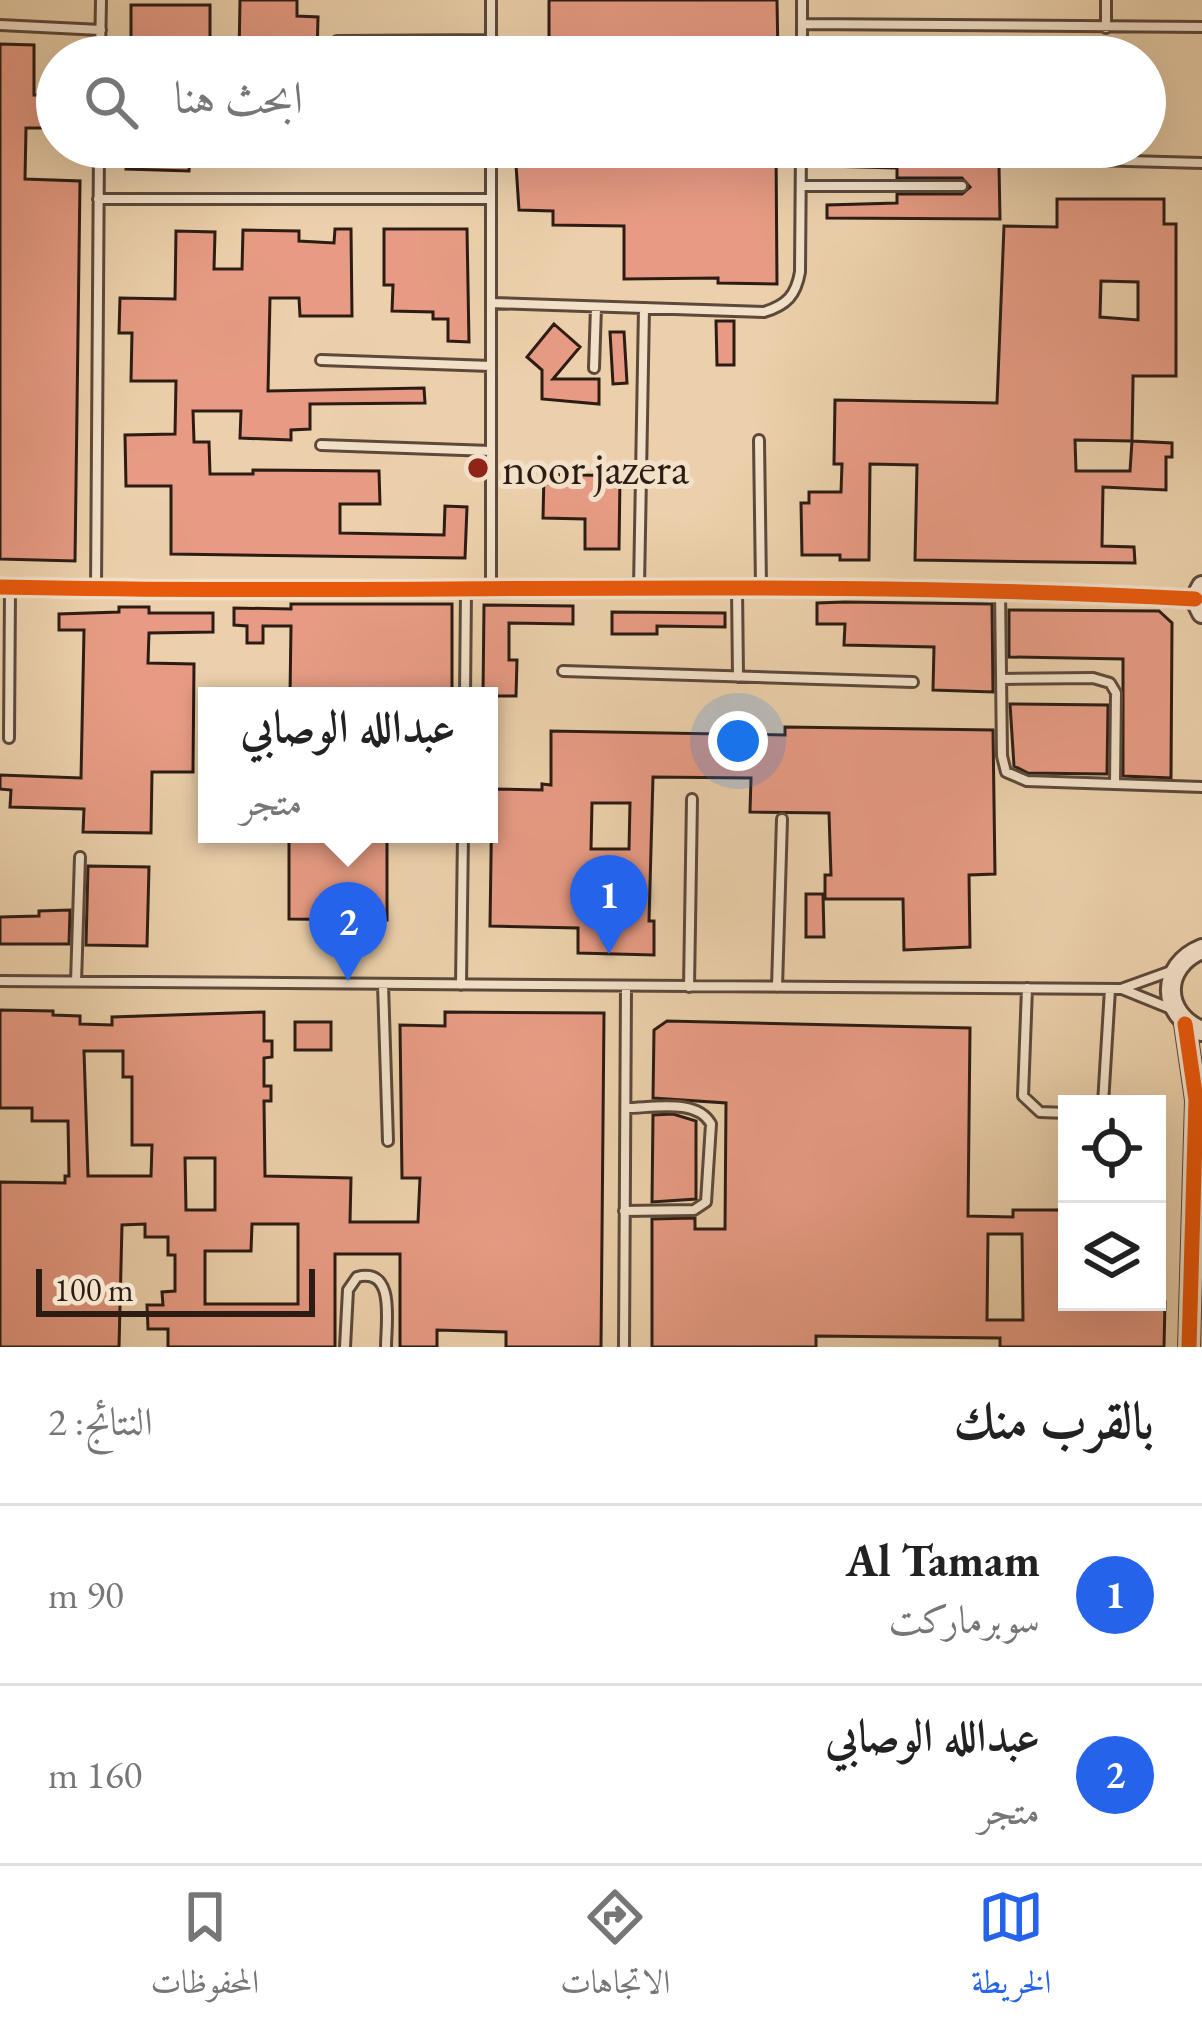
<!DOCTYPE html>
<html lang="ar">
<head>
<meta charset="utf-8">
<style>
  body { margin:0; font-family:"EB Garamond",Amiri,serif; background:#f2f2f2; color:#222; direction:rtl }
  .controls { position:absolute; right:36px; bottom:36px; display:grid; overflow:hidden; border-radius:0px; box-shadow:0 12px 48px #0002 }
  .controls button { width:108px; height:108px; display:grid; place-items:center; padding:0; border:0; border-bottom:3px solid #e0e0e0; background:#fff; color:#222; font:60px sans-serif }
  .scale { position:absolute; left:36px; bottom:30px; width:279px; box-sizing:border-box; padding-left:12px; border:6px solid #2c1c14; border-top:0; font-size:33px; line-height:42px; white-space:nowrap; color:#2c1c14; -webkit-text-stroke:9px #f2e0c8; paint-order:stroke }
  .you { position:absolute; left:738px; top:741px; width:42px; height:42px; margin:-30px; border:9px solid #fff; border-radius:50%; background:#1a73e8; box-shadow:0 0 0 18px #1a73e833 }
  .badge { display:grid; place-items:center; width:78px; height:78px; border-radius:50%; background:#2563eb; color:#fff; font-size:39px; font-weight:700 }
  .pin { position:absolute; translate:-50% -99px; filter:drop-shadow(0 3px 6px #0008) }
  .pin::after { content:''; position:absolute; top:63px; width:42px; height:36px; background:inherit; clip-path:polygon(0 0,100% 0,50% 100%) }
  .popup { position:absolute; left:198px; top:687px; width:300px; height:156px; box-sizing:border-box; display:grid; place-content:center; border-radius:0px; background:#fff; filter:drop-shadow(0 3px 9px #0005); font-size:39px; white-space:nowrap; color:#767676 }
  .popup b { font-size:45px; color:#222 }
  .popup::after { content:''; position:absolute; left:50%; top:100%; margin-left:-24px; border:24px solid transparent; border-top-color:#fff }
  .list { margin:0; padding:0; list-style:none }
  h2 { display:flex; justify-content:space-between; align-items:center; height:156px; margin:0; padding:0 48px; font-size:51px }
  h2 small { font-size:39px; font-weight:400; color:#767676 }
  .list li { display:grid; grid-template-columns:78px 1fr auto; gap:36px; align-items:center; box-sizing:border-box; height:180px; padding:0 48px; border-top:3px solid #e0e0e0 }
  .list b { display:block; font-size:45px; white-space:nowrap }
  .list p { margin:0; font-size:39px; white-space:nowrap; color:#767676 }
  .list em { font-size:39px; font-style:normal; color:#767676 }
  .icon { flex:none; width:66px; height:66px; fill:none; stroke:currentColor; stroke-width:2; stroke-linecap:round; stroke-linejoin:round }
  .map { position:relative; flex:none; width:1202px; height:1347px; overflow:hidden; direction:ltr }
  .search { position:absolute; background:#fff; box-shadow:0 12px 48px #0002; left:36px; right:36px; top:36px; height:132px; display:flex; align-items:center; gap:30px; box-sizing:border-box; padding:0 42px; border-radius:66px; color:#767676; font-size:45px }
  .sheet { height:516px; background:#fff }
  nav { display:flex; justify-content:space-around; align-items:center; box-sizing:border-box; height:168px; border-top:3px solid #e0e0e0; background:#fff; font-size:33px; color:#767676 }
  nav a { display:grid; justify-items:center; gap:6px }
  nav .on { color:#2563eb }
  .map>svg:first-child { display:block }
  .building { fill:#e79b84; stroke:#2c1c14; stroke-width:3; fill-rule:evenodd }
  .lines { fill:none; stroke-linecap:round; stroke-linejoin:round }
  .service-casing { stroke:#5c493a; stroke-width:14 }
  .minor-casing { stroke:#5c493a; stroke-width:21 }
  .tertiary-casing { stroke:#5c493a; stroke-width:24 }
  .service { stroke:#f2e0c8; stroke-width:8 }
  .minor { stroke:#f2e0c8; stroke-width:15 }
  .tertiary { stroke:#f2e0c8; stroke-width:18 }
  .cycleway-casing { stroke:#f2e0c8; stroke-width:22 }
  .cycleway { stroke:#e8590c; stroke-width:15 }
  .poi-dot { fill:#8f2418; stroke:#f2e0c8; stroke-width:4.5 }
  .labels { text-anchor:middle; stroke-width:10; stroke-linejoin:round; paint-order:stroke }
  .poi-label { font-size:45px; fill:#2c1c14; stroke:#f2e0c8; text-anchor:start }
</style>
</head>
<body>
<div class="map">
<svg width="1202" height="1347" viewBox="0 0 1202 1347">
  <rect width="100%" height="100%" fill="#ebd0ab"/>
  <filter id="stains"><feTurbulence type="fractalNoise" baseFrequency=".00167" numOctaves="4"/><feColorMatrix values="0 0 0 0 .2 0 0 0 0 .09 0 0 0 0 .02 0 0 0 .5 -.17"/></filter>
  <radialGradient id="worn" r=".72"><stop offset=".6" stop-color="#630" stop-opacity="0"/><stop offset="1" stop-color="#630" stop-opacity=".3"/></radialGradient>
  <path class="building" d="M 240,0 L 297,0 L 297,16 L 318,17 L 317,57 L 239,57 Z
    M 549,0 L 777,0 L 778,57 L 549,57 Z
    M 131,5 L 210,5 L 210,57 L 131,57 Z
    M 0,44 L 34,45 L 34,95 L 57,95 L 57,128 L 26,128 L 25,179 L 80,181 L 75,561 L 0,559 Z
    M 126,147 L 162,147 L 162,154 L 190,155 L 189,171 L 126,169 Z
    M 441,147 L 480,147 L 459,164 L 442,164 Z
    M 615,147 L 776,147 L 777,284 L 718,283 L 718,278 L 624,279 L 624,226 L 553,225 L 553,211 L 519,210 L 516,165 L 549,166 L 549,160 L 615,160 Z
    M 828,147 L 991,147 L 991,166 L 999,166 L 1000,219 L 827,218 L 827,205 L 897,203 L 897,194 L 962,194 L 970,187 L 962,178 L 897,178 L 897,168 L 827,166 Z
    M 1057,199 L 1164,199 L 1164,224 L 1176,224 L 1176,376 L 1133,376 L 1133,382 L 1132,441 L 1172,443 L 1172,457 L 1166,457 L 1166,490 L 1103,487 L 1102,546 L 1134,547 L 1135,563 L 915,560 L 917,465 L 870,464 L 869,560 L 840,560 L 840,555 L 802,555 L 801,503 L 809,503 L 809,492 L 841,492 L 842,464 L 834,464 L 835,400 L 997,403 L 1004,226 L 1057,227 ZM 1101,281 L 1138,282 L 1138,320 L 1100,317 ZM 1075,440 L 1132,441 L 1130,471 L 1076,471 Z
    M 335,229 L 351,229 L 352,316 L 300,316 L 299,298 L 270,298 L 268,391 L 424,388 L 425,403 L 310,404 L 310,429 L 291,430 L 291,440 L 240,438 L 241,411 L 193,411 L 194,442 L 209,442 L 210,474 L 253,474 L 253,470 L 379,471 L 380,504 L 340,504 L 340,533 L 444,535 L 445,506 L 467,507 L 465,558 L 171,554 L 171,486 L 126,486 L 125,435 L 175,434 L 176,381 L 131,381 L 132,333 L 119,333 L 120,298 L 175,299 L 176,231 L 215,232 L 214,269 L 242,269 L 243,230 L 299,231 L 299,241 L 334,243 Z
    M 384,229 L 467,229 L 469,342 L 448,341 L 448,319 L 433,319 L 433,312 L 392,311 L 393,285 L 384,285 Z
    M 716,321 L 734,321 L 734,365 L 717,365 Z
    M 554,324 L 580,347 L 553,379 L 599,379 L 599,404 L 542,399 L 542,370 L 527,357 Z
    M 610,332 L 624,332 L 627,383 L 613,384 Z
    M 544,474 L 620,476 L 619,549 L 585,549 L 585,519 L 543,518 Z
    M 845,602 L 992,604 L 993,692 L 933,690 L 934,647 L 844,645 L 845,624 L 817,624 L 817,603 Z
    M 291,604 L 452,604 L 452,696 L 290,696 L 291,626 L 263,626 L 263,643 L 247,643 L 247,626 L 234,625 L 234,608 L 291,609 Z
    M 484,605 L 573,606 L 573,624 L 509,623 L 509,660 L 517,660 L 516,696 L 483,696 Z
    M 119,607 L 149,607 L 149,613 L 213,613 L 213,632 L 149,633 L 148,663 L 194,664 L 193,772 L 152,772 L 151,833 L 83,832 L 84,809 L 10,807 L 11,790 L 0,789 L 0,775 L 81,778 L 84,630 L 59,630 L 59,614 L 119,612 Z
    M 1009,610 L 1159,611 L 1172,623 L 1171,778 L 1123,776 L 1123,659 L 1009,657 Z
    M 612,612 L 725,613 L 725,627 L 657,626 L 657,634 L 612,634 Z
    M 1010,704 L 1108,705 L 1107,774 L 1028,773 L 1014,766 Z
    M 785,727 L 993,730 L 995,874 L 969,875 L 970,947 L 904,950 L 903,899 L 825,899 L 825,875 L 831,875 L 829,813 L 750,812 L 751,778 L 653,777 L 649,921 L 654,921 L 654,955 L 578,953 L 578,928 L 490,926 L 492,789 L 542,790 L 542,784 L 551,785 L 551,731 L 785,735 ZM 592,803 L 630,803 L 629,849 L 591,849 Z
    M 289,834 L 387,834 L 387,920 L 289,919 Z
    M 88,866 L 149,867 L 147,946 L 86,945 Z
    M 806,894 L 823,894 L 824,937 L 806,937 Z
    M 70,910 L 69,944 L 0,944 L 0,917 L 39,916 L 39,911 Z
    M 0,1010 L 53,1011 L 53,1015 L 80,1016 L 80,1024 L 112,1025 L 112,1017 L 264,1012 L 264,1041 L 272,1041 L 272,1057 L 264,1058 L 264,1086 L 271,1086 L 271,1101 L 264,1101 L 265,1176 L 351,1178 L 350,1222 L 418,1222 L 420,1178 L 402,1178 L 400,1025 L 445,1026 L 445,1012 L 604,1013 L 601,1347 L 506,1347 L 506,1332 L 437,1330 L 437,1347 L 400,1347 L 400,1254 L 335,1254 L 335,1347 L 168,1347 L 168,1329 L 148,1329 L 147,1305 L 163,1305 L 162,1292 L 175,1291 L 175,1255 L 168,1255 L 168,1237 L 145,1237 L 145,1224 L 122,1225 L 119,1347 L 0,1347 L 0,1182 L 65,1183 L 65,1176 L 69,1176 L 68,1121 L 32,1121 L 32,1108 L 0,1108 ZM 84,1051 L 123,1051 L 123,1077 L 132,1077 L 132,1145 L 152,1145 L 151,1176 L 88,1176 ZM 185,1158 L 215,1158 L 215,1210 L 186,1210 ZM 252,1224 L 298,1224 L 298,1304 L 205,1304 L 205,1251 L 251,1251 Z
    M 667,1021 L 970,1028 L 968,1216 L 1013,1217 L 1013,1210 L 1067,1210 L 1067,1302 L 1165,1302 L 1164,1347 L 1000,1347 L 1000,1338 L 816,1336 L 816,1347 L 652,1347 L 652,1219 L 695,1218 L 695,1229 L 725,1229 L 726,1103 L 653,1098 L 654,1030 ZM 988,1234 L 1022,1234 L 1023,1320 L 987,1320 Z
    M 295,1022 L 331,1022 L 331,1050 L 295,1050 Z
    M 673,1114 L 696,1121 L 696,1199 L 652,1202 L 653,1115 Z"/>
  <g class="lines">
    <g class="service-casing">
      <path id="service" d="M 491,0 L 491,57
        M 802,24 L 1202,27
        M 0,25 L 101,30
        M 1106,28 L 1106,0
        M 337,41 L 491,40
        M 100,57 L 101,0
        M 802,57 L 802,0
        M 491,147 L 491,589
        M 1092,147 L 1093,160
        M 1017,158 L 1202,163
        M 801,186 L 962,186
        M 98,199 L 491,199
        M 491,303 L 764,312 C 787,305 796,295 800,272 L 801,147
        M 321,360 L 491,366
        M 594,368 L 596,307
        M 759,440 L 761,586
        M 321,445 L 491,451
        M 639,587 L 644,308
        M 737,588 L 738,677
        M 96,589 L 99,147
        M 1000,590 L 1002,756 L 1006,772 L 1027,781 L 1202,787
        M 563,671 L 913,682
        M 1001,679 L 1093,678 L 1110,683 L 1116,693 L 1115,784
        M 465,696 L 466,590
        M 9,738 L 10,589
        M 0,981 L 1121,989 L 1171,971
        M 76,982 L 80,857
        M 383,984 L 388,1141
        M 461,985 L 463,834
        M 689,987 L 692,799
        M 777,987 L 782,819
        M 1027,988 L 1023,1096 L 1040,1112 L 1067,1113
        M 1122,989 L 1169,1008
        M 1103,1104 L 1110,989
        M 624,1211 L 694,1210 L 706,1202 L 711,1124 C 697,1098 652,1108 626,1108
        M 345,1347 L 348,1290 L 357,1277 C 396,1267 386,1322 386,1347
        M 624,1347 L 626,986"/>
    </g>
    <g class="minor-casing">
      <path id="minor" d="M 0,587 C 399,596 797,577 1195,599"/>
    </g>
    <g class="tertiary-casing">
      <path id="tertiary" d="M 1202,586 L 1195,599 L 1202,613
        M 1202,949 C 1160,966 1161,1015 1202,1031
        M 1185,1024 L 1196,1100 L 1189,1347"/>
    </g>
    <use href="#service" class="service"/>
    <use href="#minor" class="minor"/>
    <use href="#tertiary" class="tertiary"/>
    <g class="cycleway-casing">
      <path id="cycleway" d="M 0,587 C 399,596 797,577 1195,599
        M 1185,1024 L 1196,1100 L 1189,1347"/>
    </g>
    <use href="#cycleway" class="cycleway"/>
  </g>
  <circle class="poi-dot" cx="478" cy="468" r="12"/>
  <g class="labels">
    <g class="poi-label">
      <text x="502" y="484">noor jazera</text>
    </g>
  </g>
  <rect width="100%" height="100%" filter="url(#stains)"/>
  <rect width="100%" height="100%" fill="url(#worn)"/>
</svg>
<div class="controls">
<button><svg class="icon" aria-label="locate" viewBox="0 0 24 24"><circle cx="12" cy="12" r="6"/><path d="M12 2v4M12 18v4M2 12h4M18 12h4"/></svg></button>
<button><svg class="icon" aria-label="layers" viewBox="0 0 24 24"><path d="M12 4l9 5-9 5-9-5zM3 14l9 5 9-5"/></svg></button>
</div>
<div class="scale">100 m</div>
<div class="you"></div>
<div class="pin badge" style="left:609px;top:954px">1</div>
<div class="pin badge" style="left:348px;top:981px">2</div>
<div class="popup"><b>عبدالله الوصابي</b>متجر</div>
<div class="search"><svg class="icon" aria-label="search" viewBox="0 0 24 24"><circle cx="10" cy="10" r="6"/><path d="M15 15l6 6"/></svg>ابحث هنا</div>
</div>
<section class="sheet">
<h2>بالقرب منك<small>النتائج: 2</small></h2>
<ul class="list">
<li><span class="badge">1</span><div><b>Al Tamam</b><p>سوبرماركت</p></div><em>90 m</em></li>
<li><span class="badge">2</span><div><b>عبدالله الوصابي</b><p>متجر</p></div><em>160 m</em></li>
</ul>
</section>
<nav>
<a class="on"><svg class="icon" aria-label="map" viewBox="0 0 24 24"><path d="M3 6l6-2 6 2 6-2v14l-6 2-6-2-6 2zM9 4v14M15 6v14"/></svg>الخريطة</a>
<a><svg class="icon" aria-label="directions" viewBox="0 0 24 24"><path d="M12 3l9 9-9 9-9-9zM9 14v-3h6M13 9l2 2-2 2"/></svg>الاتجاهات</a>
<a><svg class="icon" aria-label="saved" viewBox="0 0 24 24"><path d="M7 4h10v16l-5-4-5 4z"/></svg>المحفوظات</a>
</nav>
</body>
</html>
